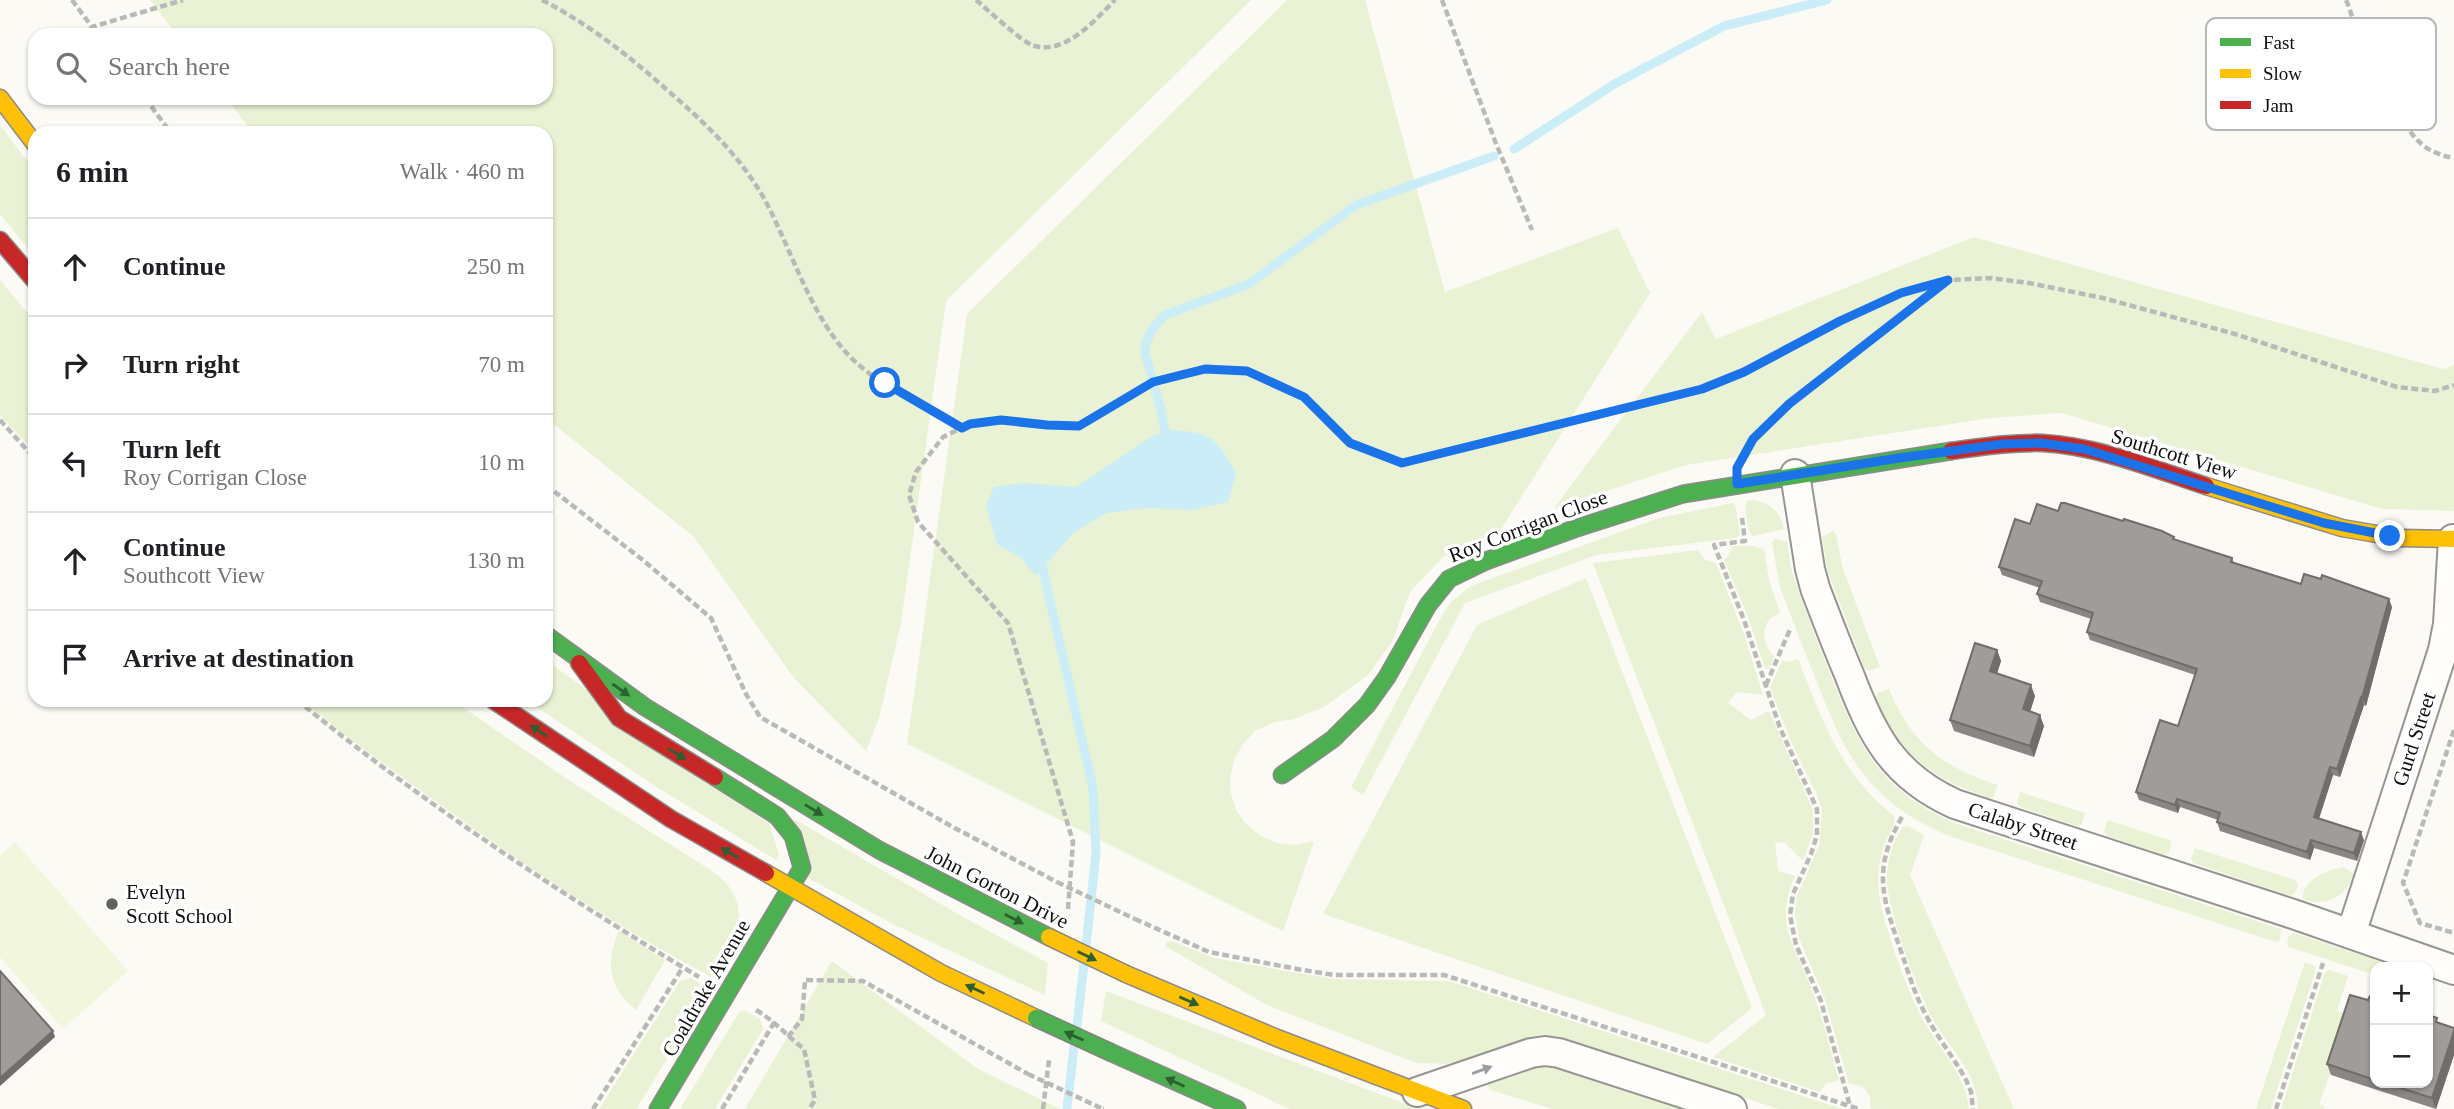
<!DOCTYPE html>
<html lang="en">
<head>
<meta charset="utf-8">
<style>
  body { margin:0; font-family:Georgia,serif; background:#f6f6f6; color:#202124 }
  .controls { position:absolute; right:21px; bottom:21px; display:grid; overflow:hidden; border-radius:14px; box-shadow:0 2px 5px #0004 }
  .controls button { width:63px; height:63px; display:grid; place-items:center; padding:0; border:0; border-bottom:2px solid #e0e0e0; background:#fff; color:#202124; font:35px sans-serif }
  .stop { position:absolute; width:21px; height:21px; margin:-16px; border:5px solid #1a73e8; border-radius:50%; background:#fff }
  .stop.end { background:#1a73e8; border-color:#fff; box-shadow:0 2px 7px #0008 }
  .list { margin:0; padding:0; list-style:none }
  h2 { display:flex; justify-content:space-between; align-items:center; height:91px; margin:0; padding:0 28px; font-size:30px }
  h2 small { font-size:23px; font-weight:400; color:#757577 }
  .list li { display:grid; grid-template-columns:46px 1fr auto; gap:21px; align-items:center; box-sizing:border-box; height:98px; padding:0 28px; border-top:2px solid #e0e0e0 }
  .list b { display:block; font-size:26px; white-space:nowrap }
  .list p { margin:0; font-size:23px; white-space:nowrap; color:#757577 }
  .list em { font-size:23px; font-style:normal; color:#757577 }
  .icon { flex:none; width:38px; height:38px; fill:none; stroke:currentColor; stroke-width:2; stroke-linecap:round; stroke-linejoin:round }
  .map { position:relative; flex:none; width:2454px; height:1109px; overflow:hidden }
  .search { position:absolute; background:#fff; box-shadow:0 2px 5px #0004; left:28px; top:28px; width:525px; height:77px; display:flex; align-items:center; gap:18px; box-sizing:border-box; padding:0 24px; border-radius:21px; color:#757577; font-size:26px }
  .panel { position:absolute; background:#fff; box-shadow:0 2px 5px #0004; left:28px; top:126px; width:525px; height:581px; border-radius:21px }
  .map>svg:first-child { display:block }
  .green { fill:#e9f2d4 }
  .pitch { fill:#f2f6dd }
  .water { fill:#caedf7 }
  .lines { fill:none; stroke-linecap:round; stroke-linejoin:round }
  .stream { stroke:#caedf7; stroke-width:9 }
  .street-casing { stroke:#969592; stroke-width:32 }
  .fast-casing { stroke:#8c8b89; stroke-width:19 }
  .slow-casing { stroke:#8c8b89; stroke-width:19 }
  .jam-casing { stroke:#8c8b89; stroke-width:19 }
  .path { stroke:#b9b9b8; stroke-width:4.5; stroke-dasharray:7 3.5; stroke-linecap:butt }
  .street { stroke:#fffefd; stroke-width:28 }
  .fast { stroke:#4caf50; stroke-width:16 }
  .slow { stroke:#ffc107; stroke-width:16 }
  .jam { stroke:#c62828; stroke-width:16 }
  .fast-bridge-casing { stroke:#83827f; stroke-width:19; stroke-linecap:butt }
  .slow-bridge-casing { stroke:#83827f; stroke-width:19; stroke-linecap:butt }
  .path-bridge { stroke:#b9b9b8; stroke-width:4.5; stroke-dasharray:7 3.5; stroke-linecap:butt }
  .fast-bridge { stroke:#4caf50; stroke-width:16 }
  .slow-bridge { stroke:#ffc107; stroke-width:16 }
  .wall { fill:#8a8684 }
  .shaded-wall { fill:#706d6b }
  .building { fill:#a09c99; stroke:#706d6b; stroke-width:2 }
  .oneway { fill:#2e5f30 }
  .oneway2 { fill:#9f9e9e }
  .route { stroke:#1a73e8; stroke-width:9 }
  .poi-dot { fill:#62615f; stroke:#fff; stroke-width:2.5 }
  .labels { text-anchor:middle; stroke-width:7; stroke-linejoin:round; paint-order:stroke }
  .street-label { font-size:21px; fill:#0f0f0f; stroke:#fff }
  .poi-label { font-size:21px; fill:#0f0f0f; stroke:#fff; text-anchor:start }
  .key { fill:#fff; stroke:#b7b7b7; stroke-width:2 }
  .key-label { font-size:19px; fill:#0f0f0f }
</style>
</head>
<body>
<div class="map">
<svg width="2454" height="1109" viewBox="0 0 2454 1109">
  <rect width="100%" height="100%" fill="#fcfaf4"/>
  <path class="green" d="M 150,0 L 1251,0 L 946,301 L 901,623 L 879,718 L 866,751 L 794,678 L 694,537 L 546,418 L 546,133 L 253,133 L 226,98 L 546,98 L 546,35 L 177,35 Z
    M 1287,0 L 1365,0 L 1445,292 L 1618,228 L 1650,293 L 1498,534 L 1443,557 L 1410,592 L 1392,642 L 1368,675 L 1324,707 L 1294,719 L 1274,722 L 1255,731 L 1243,744 L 1234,760 L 1230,778 L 1231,794 L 1236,810 L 1246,824 L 1261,836 L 1278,843 L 1296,845 L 1314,841 L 1283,931 L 907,744 L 967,314 Z
    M 0,125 L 35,172 L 35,257 L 0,214 Z
    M 1974,237 L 2443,369 L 2454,365 L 2454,511 L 2382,509 L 2062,413 L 1990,418 L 1686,465 L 1554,508 L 1702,312 L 1716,339 Z
    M 0,280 L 35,322 L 35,453 L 0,415 Z
    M 1752,500 C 1769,502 1781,512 1784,529 L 1753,536 L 1749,533 L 1745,506 L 1747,501 Z
    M 1733,503 L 1736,508 L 1740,535 L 1736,538 L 1596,555 L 1465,603 L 1363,795 L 1351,787 L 1440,619 L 1451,602 L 1471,586 L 1659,518 Z
    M 1833,531 L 1836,535 L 1843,569 L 1880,667 L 1869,671 L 1864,667 L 1828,572 L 1822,537 Z
    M 1775,539 L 1787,541 L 1791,568 L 1798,590 C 1809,621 1821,651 1833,681 C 1861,753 1885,795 1960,825 L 2281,929 L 2280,940 L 2276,942 L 1952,837 C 1872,805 1846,759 1817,682 C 1804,651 1792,619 1780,587 L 1772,543 Z
    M 1731,546 L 1753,546 L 1764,549 L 1769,580 L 1780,613 C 1760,620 1760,642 1774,656 L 1769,669 L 1765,669 L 1749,620 L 1724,560 L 1730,554 Z
    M 1698,550 L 1705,560 L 1716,563 L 1745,637 L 1763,695 L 1737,692 L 1728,703 L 1751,720 L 1769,711 L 1813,810 L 1813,834 L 1803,861 L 1784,842 L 1775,843 L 1778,871 L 1795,876 C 1771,928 1800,952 1815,998 C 1825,1025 1831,1054 1839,1081 L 1826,1083 L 1820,1092 L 1713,1057 L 1766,1015 L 1593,563 Z
    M 1586,578 L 1752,1008 L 1707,1044 L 1323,914 L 1477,625 Z
    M 1798,659 C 1823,722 1840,773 1894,816 C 1896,826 1887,836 1884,846 C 1876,868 1877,892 1883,914 C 1891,944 1908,993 1923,1020 C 1939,1049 1966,1074 1969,1109 L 1874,1109 L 1870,1108 C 1873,1093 1863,1084 1849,1084 L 1825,999 L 1799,938 L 1795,914 L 1797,896 L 1819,846 L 1822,812 L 1818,797 L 1791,742 L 1770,688 L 1782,661 L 1788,662 Z
    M 546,660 L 770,825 L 779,855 L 776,860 L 660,789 L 526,700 L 546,700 Z
    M 1889,689 C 1912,744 1942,767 1998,785 L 1994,796 L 1990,798 C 1931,778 1900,756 1876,698 L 1877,693 Z
    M 302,700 L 452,700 L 567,779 L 712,871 C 756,902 737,937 717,975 L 710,976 C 610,923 515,860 424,793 C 383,763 340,733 302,700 Z
    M 2020,792 L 2085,813 L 2082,824 L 2077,826 L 2020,807 L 2017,803 Z
    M 794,819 L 965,918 L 1048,963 L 1045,995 L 893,924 L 808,878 Z
    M 2108,820 L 2172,841 L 2169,852 L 2165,855 L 2107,836 L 2104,831 Z
    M 1908,826 L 1924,835 L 1910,875 L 2014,1109 L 1978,1109 C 1978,1073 1949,1048 1933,1019 C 1918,993 1886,907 1887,877 C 1887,860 1893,841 1903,827 Z
    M 2195,848 L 2295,880 L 2298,885 L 2296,891 L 2291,896 L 2193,863 L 2191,859 Z
    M 2343,867 L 2354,874 C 2345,898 2327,906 2303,900 C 2301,880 2327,870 2343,867 Z
    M 619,931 L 665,960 L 636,1010 C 608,986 605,964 619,931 Z
    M 2294,933 L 2397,967 L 2398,967 L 2375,967 L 2375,975 L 2289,947 L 2287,943 L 2288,937 Z
    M 1172,941 L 1214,958 L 1333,979 L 1449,981 L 1843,1109 L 1779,1109 L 1551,1036 L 1529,1038 L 1454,1064 L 1416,1063 L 1267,1005 L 1165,946 L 1167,942 Z
    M 832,961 L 978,1069 L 1060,1109 L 745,1109 Z
    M 2305,962 L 2313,965 L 2316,969 L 2271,1109 L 2256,1109 Z
    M 2329,970 L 2348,976 L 2337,1011 L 2351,1016 L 2319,1104 L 2325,1106 L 2324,1109 L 2281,1109 L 2325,972 Z
    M 691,978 L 704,986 L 708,993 L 636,1109 L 599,1109 L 680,981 Z
    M 1106,991 L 1419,1109 L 1290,1109 L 1101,1021 Z
    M 740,1011 L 746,1011 L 760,1019 L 763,1029 L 715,1109 L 680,1109 Z
    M 1549,1064 L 1689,1109 L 1552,1109 L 1491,1090 L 1487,1086 C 1496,1074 1533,1067 1549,1064 Z"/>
  <path class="pitch" d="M 15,842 L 128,971 L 63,1029 L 0,957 L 0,856 Z"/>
  <path class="water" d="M 1172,430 C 1214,433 1216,438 1236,473 L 1228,502 L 1192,510 L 1145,508 L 1107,513 L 1074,532 L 1036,576 L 1020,557 L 997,544 L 986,506 L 994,487 L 1023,483 L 1076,487 L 1152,436 Z"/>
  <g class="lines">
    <path class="stream" d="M 1514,149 L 1616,83 L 1724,26 L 1827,0
      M 1167,442 L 1161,410 L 1145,353 L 1146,342 L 1153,328 L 1165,315 L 1249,284 L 1356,205 L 1494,156
      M 1040,557 L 1093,788 L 1096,853 L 1086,946
      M 1077,1026 L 1084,963
      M 1067,1109 L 1074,1047"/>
    <g class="street-casing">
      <path id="street" d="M 1795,474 L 1810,569 L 1815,588 C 1826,617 1837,646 1849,674 C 1872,735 1893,776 1955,804 L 2293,914 L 2454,970
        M 2351,934 L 2443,650 L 2448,624 L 2453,539
        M 1417,1092 L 1531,1053 L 1545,1051 L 1559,1053 L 1732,1109"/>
    </g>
    <g class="fast-casing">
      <path id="fast" d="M 546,635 L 645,707 L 879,850 L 1049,937
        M 1282,775 L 1333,739 L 1367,705 L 1387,677 L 1428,605 L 1449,579 L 1486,561 L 1574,529 L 1683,494 L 1951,451
        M 1112,1053 L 1237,1109
        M 658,1109 L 802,868 L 793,836 L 777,816 L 715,777"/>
    </g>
    <g class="slow-casing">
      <path id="slow" d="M 0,98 L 35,144
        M 2206,486 L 2342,528 L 2400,538 L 2454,539
        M 766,873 L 941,973 L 1036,1018
        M 1126,974 L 1277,1038 L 1463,1109"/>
    </g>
    <g class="jam-casing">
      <path id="jam" d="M 0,240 L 35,281
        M 1951,451 C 1981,447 2012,442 2043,443 C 2098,446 2154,469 2206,486
        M 579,663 L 619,718 L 715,777
        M 493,700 L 671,819 L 766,873"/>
    </g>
    <path class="path" d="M 72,0 L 98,35
      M 542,0 C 587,23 628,55 666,89 C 705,123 742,157 767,204 C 792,252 808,307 843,349 C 873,384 922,405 962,428
      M 976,0 C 987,9 1021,41 1032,45 C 1064,57 1095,20 1115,0
      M 1442,0 L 1495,141 L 1532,230
      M 2346,0 C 2352,13 2354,28 2361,41 C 2368,54 2378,63 2384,77 C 2402,114 2407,150 2454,158
      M 82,35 L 92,27 L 183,0
      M 145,98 L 171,133
      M 0,420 L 35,459
      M 1747,450 L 1753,439 L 1789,404 L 1946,282
      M 546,485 L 644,561 L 711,618 L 746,694 L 760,717 L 951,826 L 1057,882
      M 1742,518 L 1745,541 L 1714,545 L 1744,620 L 1780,728 L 1817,809 L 1817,835 L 1811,854 L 1793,894 L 1790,915 L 1796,945 L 1821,1001 L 1850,1106
      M 1766,685 L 1791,627
      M 297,700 C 423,803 559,893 699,977
      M 2454,730 L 2403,883 L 2420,923 L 2454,933
      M 1902,817 C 1870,872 1884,901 1903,957 C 1910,977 1916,998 1927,1017 C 1939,1040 1955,1059 1967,1082 L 1971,1092 L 1973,1109
      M 1068,909 L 1073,842 L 1008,623 L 918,522 L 909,495 L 916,472 L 943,437 L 970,424 L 1001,420 L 1047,425 L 1079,426 L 1147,385 L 1205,369 L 1247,371 L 1304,397 L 1350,443 L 1402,463 L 1702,389 L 1744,372 L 1840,321 L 1901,293 L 1948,280 L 1990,278 L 2029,283 L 2103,298 L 2235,334 L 2397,387 L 2435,391 L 2454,385
      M 1135,919 L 1209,952 L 1297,969 L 1334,975 L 1444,975 L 1859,1109
      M 756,1010 C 775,1021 787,1036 804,1049 L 815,1100 L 809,1109
      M 788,1037 L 802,1019 L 805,980 L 863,981 L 1028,1074
      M 593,1109 L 683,967
      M 722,1109 L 775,1021
      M 1043,1109 L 1049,1060
      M 1103,1109 L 1104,1109
      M 2276,1109 L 2323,963"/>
    <use href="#street" class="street"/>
    <use href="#fast" class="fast"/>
    <use href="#slow" class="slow"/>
    <use href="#jam" class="jam"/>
    <g class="fast-bridge-casing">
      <path id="fast-bridge" d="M 1036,1018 L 1112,1053"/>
    </g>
    <g class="slow-bridge-casing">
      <path id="slow-bridge" d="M 1049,937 L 1126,974"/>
    </g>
    <path class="path-bridge" d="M 1057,882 L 1135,919
      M 1028,1074 L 1103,1109"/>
    <use href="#fast-bridge" class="fast-bridge"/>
    <use href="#slow-bridge" class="slow-bridge"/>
  </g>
  <path class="wall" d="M 2058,511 L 2123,521 L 2175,540 L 2232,558 L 2234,563 L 2301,584 L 2392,607 L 2366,706 L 2364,705 L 2340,777 L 2333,775 L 2319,818 L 2364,840 L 2357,861 L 2314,848 L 2310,860 L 2220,831 L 2217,822 L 2218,820 L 2180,807 L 2178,813 L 2139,800 L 2136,792 L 2178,726 L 2195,675 L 2090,640 L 2087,632 L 2091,619 L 2040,602 L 2037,594 L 2040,588 L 2002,575 L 1999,567 L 2030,524 Z
    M 1997,650 L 2001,661 L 1997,674 L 2035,696 L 2030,712 L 2044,726 L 2034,757 L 1954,731 L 1950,720 Z
    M 2375,998 L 2375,1083 L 2428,1083 L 2439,1023 L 2454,1031 L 2454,1055 L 2436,1109 L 2331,1075 L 2327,1064 L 2368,1000 Z"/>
  <path class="shaded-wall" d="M 2389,599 L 2392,607 L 2366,706 L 2362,698 Z
    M 1997,650 L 2001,661 L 1994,682 L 1990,671 Z
    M 2031,685 L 2035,696 L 2027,721 L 2023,709 Z
    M 2361,697 L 2364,705 L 2340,777 L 2337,769 Z
    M 2040,715 L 2044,726 L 2034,757 L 2030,746 Z
    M 2330,767 L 2333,775 L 2317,825 L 2314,817 Z
    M 2177,799 L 2180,807 L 2178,813 L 2175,805 Z
    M 2361,832 L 2364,840 L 2357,861 L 2354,853 Z
    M 2311,840 L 2314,848 L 2310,860 L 2307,852 Z
    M 53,1031 L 55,1037 L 0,1086 L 0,1078 Z
    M 2454,1031 L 2454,1055 L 2436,1109 L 2432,1098 Z"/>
  <path class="building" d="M 2061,503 L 2065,503 L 2123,521 L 2124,519 L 2162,531 L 2174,537 L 2173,539 L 2232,558 L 2231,562 L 2301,584 L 2304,574 L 2321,579 L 2322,575 L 2389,599 L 2362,698 L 2361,697 L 2337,769 L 2330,767 L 2314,817 L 2361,832 L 2354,853 L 2311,840 L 2307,852 L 2217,822 L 2220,813 L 2177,799 L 2175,805 L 2136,792 L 2160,720 L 2178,726 L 2197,669 L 2087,632 L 2093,613 L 2037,594 L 2042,581 L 1999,567 L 2015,519 L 2030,524 L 2037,504 L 2058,511 Z
    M 1975,643 L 1997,650 L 1990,671 L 2031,685 L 2023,709 L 2040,715 L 2030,746 L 1950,720 Z
    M 0,971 L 53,1031 L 0,1078 Z
    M 2350,995 L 2368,1000 L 2370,996 L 2375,998 L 2375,1080 L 2327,1064 Z
    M 2428,1015 L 2437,1018 L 2436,1022 L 2454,1028 L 2454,1031 L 2432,1098 L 2385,1083 L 2428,1083 Z"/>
  <defs><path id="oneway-solid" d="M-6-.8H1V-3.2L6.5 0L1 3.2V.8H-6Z" transform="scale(1.75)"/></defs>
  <g class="oneway">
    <use href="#oneway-solid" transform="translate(621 690) rotate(35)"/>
    <use href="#oneway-solid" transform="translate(539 731) rotate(-146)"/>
    <use href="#oneway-solid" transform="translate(677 754) rotate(32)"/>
    <use href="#oneway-solid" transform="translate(814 810) rotate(31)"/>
    <use href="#oneway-solid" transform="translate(730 853) rotate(-150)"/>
    <use href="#oneway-solid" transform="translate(1014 919) rotate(27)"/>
    <use href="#oneway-solid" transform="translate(1087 956) rotate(26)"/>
    <use href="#oneway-solid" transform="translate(975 989) rotate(-155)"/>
    <use href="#oneway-solid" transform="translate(1189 1001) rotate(23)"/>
    <use href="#oneway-solid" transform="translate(1074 1036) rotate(-156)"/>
    <use href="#oneway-solid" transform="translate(1175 1082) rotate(-155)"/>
  </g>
  <use class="oneway2" href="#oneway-solid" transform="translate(1482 1070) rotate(-20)"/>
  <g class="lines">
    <path class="route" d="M 885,383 L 962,428 L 970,424 L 1001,420 L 1047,425 L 1079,426 L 1153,382 L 1205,369 L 1247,371 L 1304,397 L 1350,443 L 1402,463 L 1702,389 L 1744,372 L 1840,321 L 1901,293 L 1948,280 L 1789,404 L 1753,439 L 1737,468 L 1737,484 L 1899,458 L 2003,444 L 2041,443 L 2084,449 L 2324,523 L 2390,536"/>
  </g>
  <circle class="poi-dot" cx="112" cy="904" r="7"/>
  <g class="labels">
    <g class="street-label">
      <text transform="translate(2174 454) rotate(17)" y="7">Southcott View</text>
      <text transform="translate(1528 526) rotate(-21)" y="7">Roy Corrigan Close</text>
      <text transform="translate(2414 739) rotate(-72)" y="7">Gurd Street</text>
      <text transform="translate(2023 826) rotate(18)" y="7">Calaby Street</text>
      <text transform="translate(997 887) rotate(27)" y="7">John Gorton Drive</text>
      <text transform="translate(706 988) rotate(-60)" y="7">Coaldrake Avenue</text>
    </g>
    <g class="poi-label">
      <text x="126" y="899">Evelyn<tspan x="126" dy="24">Scott School</tspan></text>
    </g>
  </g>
  <rect x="2206" y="18" width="230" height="112" rx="10" class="key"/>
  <rect x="2220" y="38" width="31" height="8" fill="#4caf50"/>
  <rect x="2220" y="69" width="31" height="9" fill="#ffc107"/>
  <rect x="2220" y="101" width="31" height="8" fill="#c62828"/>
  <g class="key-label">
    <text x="2263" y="49">Fast</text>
    <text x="2263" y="80">Slow</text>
    <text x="2263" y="112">Jam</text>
  </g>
</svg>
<div class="controls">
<button>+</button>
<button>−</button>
</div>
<div class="stop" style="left:885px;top:383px"></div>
<div class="stop end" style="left:2390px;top:536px"></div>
<div class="search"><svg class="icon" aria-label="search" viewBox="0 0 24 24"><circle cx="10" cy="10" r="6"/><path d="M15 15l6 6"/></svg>Search here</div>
<section class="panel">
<h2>6 min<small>Walk · 460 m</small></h2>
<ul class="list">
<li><svg class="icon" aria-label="ahead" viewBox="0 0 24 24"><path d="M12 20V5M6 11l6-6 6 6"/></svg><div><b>Continue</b></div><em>250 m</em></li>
<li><svg class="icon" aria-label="right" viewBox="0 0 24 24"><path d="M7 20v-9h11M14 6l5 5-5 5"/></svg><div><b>Turn right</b></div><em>70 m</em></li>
<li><svg class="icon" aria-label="left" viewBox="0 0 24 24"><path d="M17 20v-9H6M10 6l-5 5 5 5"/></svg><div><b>Turn left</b><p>Roy Corrigan Close</p></div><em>10 m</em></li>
<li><svg class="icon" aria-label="ahead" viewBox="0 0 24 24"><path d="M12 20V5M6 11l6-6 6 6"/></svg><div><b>Continue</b><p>Southcott View</p></div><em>130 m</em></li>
<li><svg class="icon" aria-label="arrive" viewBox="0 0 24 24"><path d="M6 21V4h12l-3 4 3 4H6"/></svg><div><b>Arrive at destination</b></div></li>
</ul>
</section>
</div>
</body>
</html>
